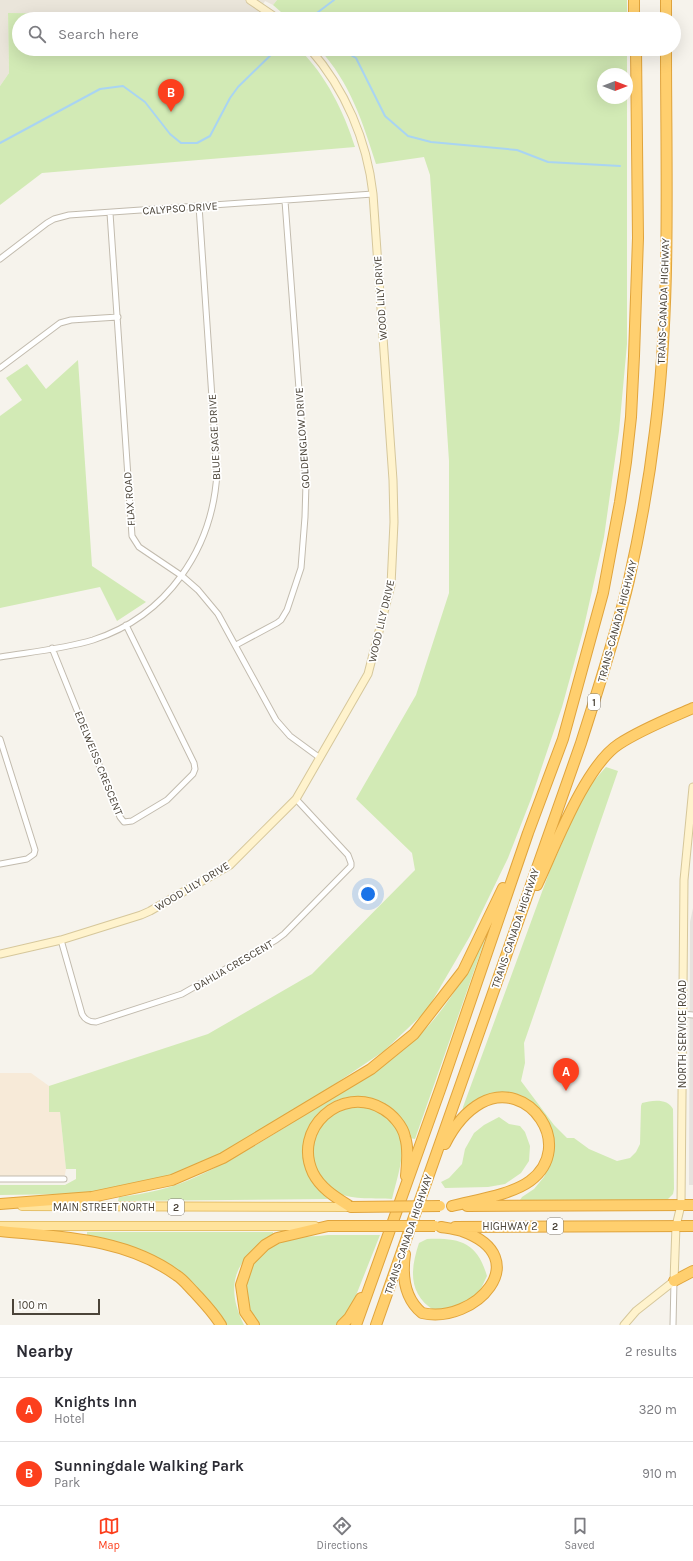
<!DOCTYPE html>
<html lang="en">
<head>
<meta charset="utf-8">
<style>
  body { margin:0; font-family:Karla,sans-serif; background:#f2f2f3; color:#2b2b33 }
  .compass { position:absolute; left:597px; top:68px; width:36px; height:36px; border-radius:50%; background:#fff; box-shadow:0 4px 16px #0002; rotate:90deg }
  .scale { position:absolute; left:12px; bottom:10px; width:88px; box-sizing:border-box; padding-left:4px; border:2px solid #4b4439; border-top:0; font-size:11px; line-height:14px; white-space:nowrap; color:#4b4439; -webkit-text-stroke:3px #fff; paint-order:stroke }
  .you { position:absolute; left:368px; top:894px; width:14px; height:14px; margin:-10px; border:3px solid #fff; border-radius:50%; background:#1a73e8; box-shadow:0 0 0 6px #1a73e833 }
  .badge { display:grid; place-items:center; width:26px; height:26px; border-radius:50%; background:#fc3f1d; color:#fff; font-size:13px; font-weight:700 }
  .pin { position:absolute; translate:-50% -33px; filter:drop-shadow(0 1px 2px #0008) }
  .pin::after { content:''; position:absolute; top:21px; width:14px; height:12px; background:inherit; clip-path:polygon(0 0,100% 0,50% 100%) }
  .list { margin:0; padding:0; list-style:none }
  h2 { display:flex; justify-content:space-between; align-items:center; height:52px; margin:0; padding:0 16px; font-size:17px }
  h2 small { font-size:13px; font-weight:400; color:#7c7c81 }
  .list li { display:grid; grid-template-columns:26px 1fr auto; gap:12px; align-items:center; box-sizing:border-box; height:64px; padding:0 16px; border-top:1px solid #e1e1e2 }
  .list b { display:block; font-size:15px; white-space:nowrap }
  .list p { margin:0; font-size:13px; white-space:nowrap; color:#7c7c81 }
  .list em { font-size:13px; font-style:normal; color:#7c7c81 }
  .icon { flex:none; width:22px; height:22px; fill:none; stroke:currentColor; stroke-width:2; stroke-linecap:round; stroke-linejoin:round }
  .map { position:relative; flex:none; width:693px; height:1325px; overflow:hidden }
  .search { position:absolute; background:#fff; box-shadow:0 4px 16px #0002; left:12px; right:12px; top:12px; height:44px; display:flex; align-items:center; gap:10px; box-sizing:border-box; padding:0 14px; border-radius:22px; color:#7c7c81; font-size:15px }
  .sheet { height:180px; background:#fff }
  nav { display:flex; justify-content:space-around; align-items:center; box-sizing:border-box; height:56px; border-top:1px solid #e1e1e2; background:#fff; font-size:11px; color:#7c7c81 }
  nav a { display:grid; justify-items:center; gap:2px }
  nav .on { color:#fc3f1d }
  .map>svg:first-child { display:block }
  .residential { fill:#eae5da }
  .commercial { fill:#f7ead8 }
  .industrial { fill:#e6e2dd }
  .green { fill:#d2eab5; fill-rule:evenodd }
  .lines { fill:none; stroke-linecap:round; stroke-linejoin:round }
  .stream { stroke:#a9d4f2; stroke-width:2 }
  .street-casing { stroke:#c2bbae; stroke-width:7 }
  .secondary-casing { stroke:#d6c79b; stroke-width:9 }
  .primary-casing { stroke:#e6c16a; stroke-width:10 }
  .highway-casing { stroke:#e0a43c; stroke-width:12 }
  .street { stroke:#fff; stroke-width:5 }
  .secondary { stroke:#fff3cd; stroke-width:7 }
  .primary { stroke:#ffe39c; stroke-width:8 }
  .highway { stroke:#ffcf6e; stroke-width:10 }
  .highway-bridge-casing { stroke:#e0a43c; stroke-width:12; stroke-linecap:butt }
  .highway-bridge { stroke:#ffcf6e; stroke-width:10 }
  .labels { text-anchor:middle; stroke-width:3.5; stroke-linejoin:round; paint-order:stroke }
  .shield { fill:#fff; stroke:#817c74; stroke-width:1 }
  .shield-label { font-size:10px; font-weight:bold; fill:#4b4439 }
  .street-label { font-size:11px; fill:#4b4439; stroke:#fff }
</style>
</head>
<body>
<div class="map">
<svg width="693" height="1325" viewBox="0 0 693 1325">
  <rect width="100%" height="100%" fill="#f6f3ec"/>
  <path class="residential" d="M 0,0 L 277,0 L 273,5 L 265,1 L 254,19 L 167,19 L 161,17 L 117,14 L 8,13 L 9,73 L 0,86 Z"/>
  <path class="commercial" d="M 0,1073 L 31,1073 L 49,1086 L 49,1112 L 60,1112 L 66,1169 L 64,1179 L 0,1179 Z"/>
  <path class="industrial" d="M 693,908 L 693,1185 L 689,1185 L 690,922 Z"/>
  <path class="green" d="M 277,0 L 627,0 L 627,19 L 289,19 L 273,5 Z
    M 8,13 L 117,14 L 161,17 L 167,19 L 19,19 L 19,49 L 299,49 C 326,75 344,112 355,147 L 42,173 L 0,205 L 0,86 L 9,73 Z
    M 319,49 L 627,49 L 627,344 L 619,431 L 604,537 L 583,631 L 562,707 L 531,799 L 508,858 L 470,936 L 427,1010 L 384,1051 L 326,1090 L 221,1154 L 173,1175 L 108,1190 L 72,1194 L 0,1195 L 0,1185 L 65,1185 L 76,1179 L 76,1169 L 66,1169 L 60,1112 L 49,1112 L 49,1086 L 208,1034 L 312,974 L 415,870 L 412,853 L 356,799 L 416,695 L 449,593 L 449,461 L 430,175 L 424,157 L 376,164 C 363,123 350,82 319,49 ZM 603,74 L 627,74 L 627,98 L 603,98 Z
    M 78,360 L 92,566 L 146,602 L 117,621 L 100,587 L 0,608 L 0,416 L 22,400 L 6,378 L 27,364 L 46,389 Z
    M 606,767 L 618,771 L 524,1043 L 525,1063 L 521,1081 L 554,1125 L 567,1138 L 574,1138 L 589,1149 L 617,1161 L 630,1158 L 636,1152 L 640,1144 L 641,1106 L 642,1103 C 652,1100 668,1098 673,1109 L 674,1189 L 673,1194 L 667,1200 L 520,1200 L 522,1197 L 534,1189 L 544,1177 L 550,1163 L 553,1151 L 550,1132 L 530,1110 L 502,1099 L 462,1113 L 463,1107 L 550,870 L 573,818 L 591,784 Z
    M 487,934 L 415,1139 L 410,1138 C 406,1130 402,1116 395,1111 C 383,1101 366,1095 349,1097 C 317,1101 296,1139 306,1169 C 310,1181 319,1190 328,1199 L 118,1201 L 119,1197 C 145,1194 173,1188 198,1176 C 239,1157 277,1132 316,1108 C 357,1083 398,1061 430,1024 C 454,997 470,966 487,934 Z
    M 357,1105 C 364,1107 372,1108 378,1111 C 415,1131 400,1166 392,1199 C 377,1198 352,1200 338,1193 C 330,1189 316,1174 314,1166 C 308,1147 316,1122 334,1112 C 341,1109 350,1107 357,1105 Z
    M 499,1117 L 509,1124 L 520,1126 L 525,1132 L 530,1146 L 529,1161 L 521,1173 L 505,1184 L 488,1187 L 445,1188 L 441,1182 L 449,1178 L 462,1164 L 465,1149 L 474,1133 L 484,1125 Z
    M 87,1232 L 273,1232 L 273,1236 C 235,1259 224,1284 244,1325 L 225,1325 C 194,1273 147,1243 87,1237 Z
    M 328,1235 L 380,1235 L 351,1308 L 337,1325 L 257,1325 C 254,1321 250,1317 249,1312 C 236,1281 255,1249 286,1239 C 297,1236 316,1237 328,1235 Z
    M 427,1239 C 460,1238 477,1242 487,1276 L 475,1301 L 435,1311 C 408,1294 410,1270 419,1243 Z"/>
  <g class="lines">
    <path class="stream" d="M 314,15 L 317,19
      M 309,19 L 334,0
      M 340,49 L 356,58 L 385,116 L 408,136 L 431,142 L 517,150 L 548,162 L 620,166
      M 0,143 L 100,89 L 123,86 L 145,102 L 170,134 L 181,143 L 197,143 L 210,136 L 230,98 L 238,87 L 277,49"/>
    <g class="street-casing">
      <path id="street" d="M 110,213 L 132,536 L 139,547 L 182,576 L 198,590 L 218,614 L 276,720 L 290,736 L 320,758
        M 0,259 L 47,223 L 54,219 L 69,215 L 373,194
        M 0,368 L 60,323 L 71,320 L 118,317
        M 236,645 L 277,623 L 281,620 L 287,610 L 301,568 L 305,517 L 306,483 L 285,201
        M 52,648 L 120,817 L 124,822 L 132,821 L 167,800 L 193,774 L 195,769 L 194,763 L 126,625
        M 0,657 C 31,652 63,649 93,640 C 167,616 213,549 217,472 L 199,206
        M 0,739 L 35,850 L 34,854 L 27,859 L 0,864
        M 61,940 L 82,1014 C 85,1020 89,1022 96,1022 L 182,994 L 276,940 L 284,934 L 351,866 L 351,863 L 348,855 L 296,799
        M 682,1014 L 693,1015
        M 0,1179 L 64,1179
        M 673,1325 L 674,1281"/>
    </g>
    <g class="secondary-casing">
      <path id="secondary" d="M 250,0 L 278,19
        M 0,954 L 61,940 L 141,915 L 150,911 L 230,865 L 296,799 L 368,674 L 391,585 L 394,522 L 393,480 L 373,194 C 367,140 345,89 310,49
        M 624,1325 L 636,1311 L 674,1281 L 676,1226 L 681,1205 L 684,880 L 693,787"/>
    </g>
    <g class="primary-casing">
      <path id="primary" d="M 22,1206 L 350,1207
        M 0,1226 L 315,1226"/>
    </g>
    <g class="highway-casing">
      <path id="highway" d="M 634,0 L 634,19
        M 666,19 L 666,0
        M 537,885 C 555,847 585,766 619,744 C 642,729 668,719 693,708
        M 445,1144 C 453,1128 465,1112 481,1103 C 528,1077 577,1146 530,1181 C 511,1195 475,1200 452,1206
        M 0,1204 L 92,1197 L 172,1180 L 223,1158 L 371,1069 L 414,1034 L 463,971 L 503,888
        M 467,1206 L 693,1205
        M 351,1207 C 337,1198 321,1189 313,1173 C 292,1129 341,1084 383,1109 C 392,1114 403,1126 405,1137 C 409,1149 407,1164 406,1176
        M 455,1227 L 693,1226
        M 0,1231 C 61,1237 125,1238 176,1275 C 183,1279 188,1286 194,1292 C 204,1303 213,1312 221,1325
        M 405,1254 C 402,1275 404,1298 422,1313 C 475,1325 537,1258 462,1231 C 455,1229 447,1228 441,1227
        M 674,1281 L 693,1271
        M 254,1325 L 245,1312 L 241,1285 L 249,1261 L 265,1245 L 277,1238 L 328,1226 L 355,1226
        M 342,1325 L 349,1318 L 361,1298
        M 356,1325 L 441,1087 L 528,833 L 563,739 L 603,593 L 620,502 L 626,462 L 631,417 L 634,356 L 638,238 L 636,49
        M 376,1325 L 581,743 C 598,689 616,635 629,580 C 640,531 649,481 655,431 C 671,304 666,176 666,49"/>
    </g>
    <use href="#street" class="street"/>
    <use href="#secondary" class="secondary"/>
    <use href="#primary" class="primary"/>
    <use href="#highway" class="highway"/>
    <g class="highway-bridge-casing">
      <path id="highway-bridge" d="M 351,1207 L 440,1206
        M 355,1226 L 435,1226"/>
    </g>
    <use href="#highway-bridge" class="highway-bridge"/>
  </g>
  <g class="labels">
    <g class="shield">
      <rect x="588" y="694" width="12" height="16" rx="3"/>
      <rect x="168" y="1199" width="16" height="16" rx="3"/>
      <rect x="547" y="1218" width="16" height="16" rx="3"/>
    </g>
    <g class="shield-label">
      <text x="594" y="706">1</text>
      <text x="176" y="1211">2</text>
      <text x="555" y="1230">2</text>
    </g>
    <g class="street-label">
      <text transform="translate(180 208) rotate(-4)" y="4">CALYPSO DRIVE</text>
      <text transform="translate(380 298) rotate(-94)" y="4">WOOD LILY DRIVE</text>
      <text transform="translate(663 301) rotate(-88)" y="4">TRANS-CANADA HIGHWAY</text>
      <text transform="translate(214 437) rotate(-93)" y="4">BLUE SAGE DRIVE</text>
      <text transform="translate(302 438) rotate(-94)" y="4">GOLDENGLOW DRIVE</text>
      <text transform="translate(129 499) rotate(-94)" y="4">FLAX ROAD</text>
      <text transform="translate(381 621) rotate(-77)" y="4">WOOD LILY DRIVE</text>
      <text transform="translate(617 621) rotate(-75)" y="4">TRANS-CANADA HIGHWAY</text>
      <text transform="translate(99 763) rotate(68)" y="4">EDELWEISS CRESCENT</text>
      <text transform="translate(192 886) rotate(-31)" y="4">WOOD LILY DRIVE</text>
      <text transform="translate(515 928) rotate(-71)" y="4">TRANS-CANADA HIGHWAY</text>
      <text transform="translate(233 965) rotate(-30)" y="4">DAHLIA CRESCENT</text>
      <text transform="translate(682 1034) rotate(-90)" y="4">NORTH SERVICE ROAD</text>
      <text x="104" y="1211">MAIN STREET NORTH</text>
      <text x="510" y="1230">HIGHWAY 2</text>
      <text transform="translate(408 1234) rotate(-71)" y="4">TRANS-CANADA HIGHWAY</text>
    </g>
  </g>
</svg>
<svg class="compass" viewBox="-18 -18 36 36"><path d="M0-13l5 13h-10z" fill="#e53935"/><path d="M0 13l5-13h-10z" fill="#7c7c81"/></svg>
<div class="scale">100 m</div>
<div class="you"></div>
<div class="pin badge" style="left:566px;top:1091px">A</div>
<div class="pin badge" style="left:171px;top:112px">B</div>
<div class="search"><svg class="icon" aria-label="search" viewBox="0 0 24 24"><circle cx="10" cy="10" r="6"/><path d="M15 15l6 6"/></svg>Search here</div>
</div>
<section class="sheet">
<h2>Nearby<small>2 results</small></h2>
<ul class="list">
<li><span class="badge">A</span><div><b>Knights Inn</b><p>Hotel</p></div><em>320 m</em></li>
<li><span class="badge">B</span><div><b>Sunningdale Walking Park</b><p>Park</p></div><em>910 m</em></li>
</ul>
</section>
<nav>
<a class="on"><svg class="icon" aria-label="map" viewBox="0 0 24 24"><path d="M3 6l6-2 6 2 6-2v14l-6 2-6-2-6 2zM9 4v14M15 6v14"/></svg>Map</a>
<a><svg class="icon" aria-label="directions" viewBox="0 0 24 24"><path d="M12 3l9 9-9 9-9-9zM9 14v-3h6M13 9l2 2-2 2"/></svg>Directions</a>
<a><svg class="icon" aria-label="saved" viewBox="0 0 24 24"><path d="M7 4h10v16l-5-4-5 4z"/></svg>Saved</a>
</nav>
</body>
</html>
